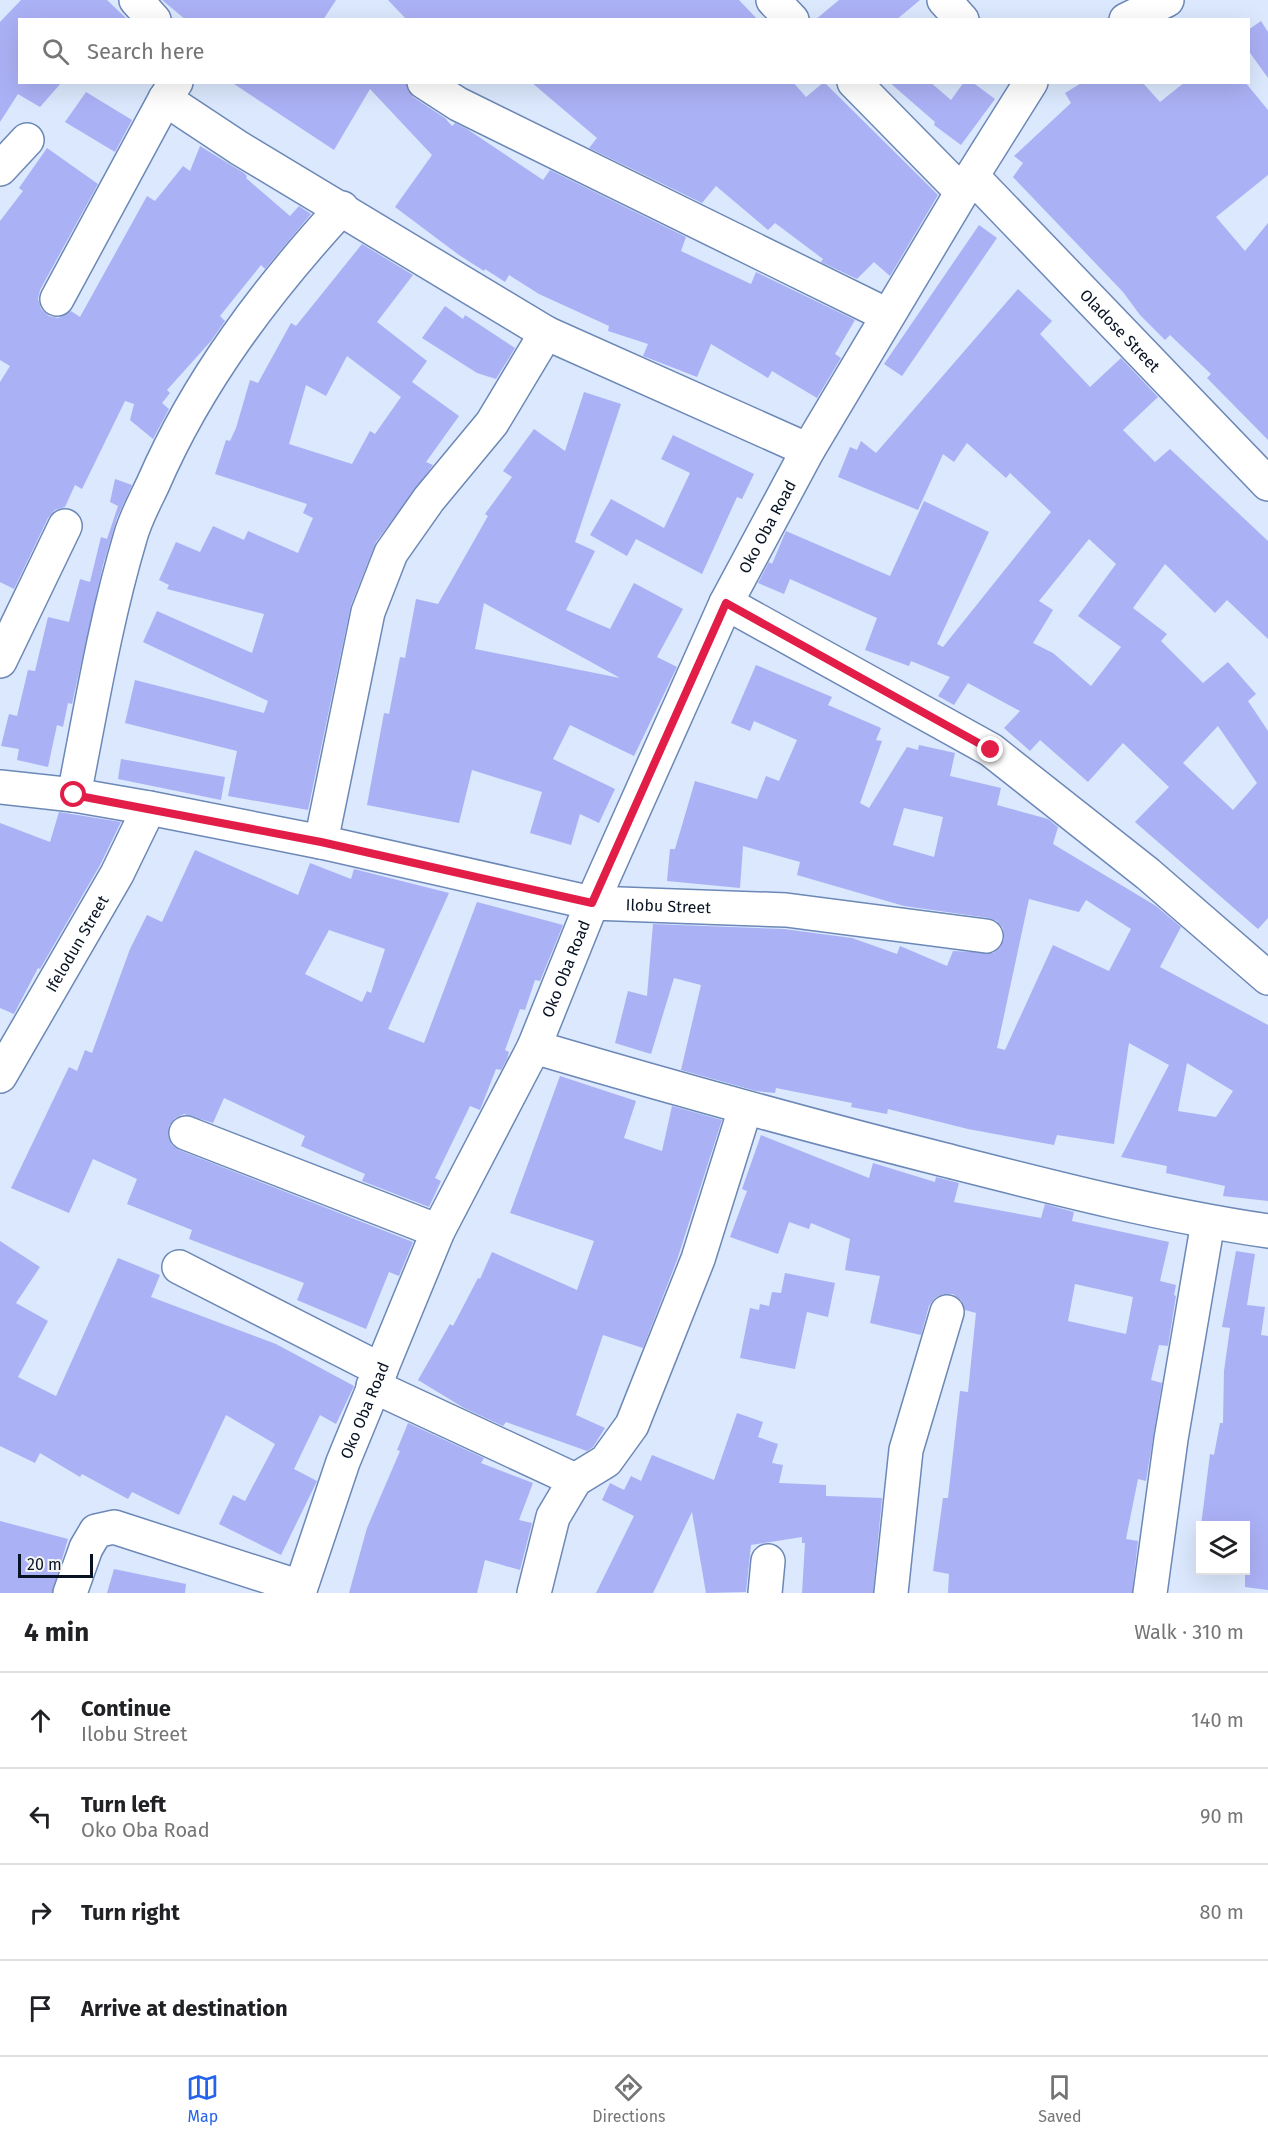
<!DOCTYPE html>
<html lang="en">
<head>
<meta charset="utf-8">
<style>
  body { margin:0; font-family:"Fira Sans",sans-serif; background:#f2f2f2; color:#202124 }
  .controls { position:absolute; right:18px; bottom:18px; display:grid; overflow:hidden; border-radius:0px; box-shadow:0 6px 24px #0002 }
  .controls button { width:54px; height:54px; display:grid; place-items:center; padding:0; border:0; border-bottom:2px solid #e0e0e0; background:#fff; color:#202124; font:30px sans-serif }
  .scale { position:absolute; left:18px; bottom:15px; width:75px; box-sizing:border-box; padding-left:6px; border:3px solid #071223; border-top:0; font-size:16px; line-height:21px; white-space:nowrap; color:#071223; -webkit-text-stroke:4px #f4f4f4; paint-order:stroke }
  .stop { position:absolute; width:18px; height:18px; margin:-14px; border:4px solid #e11d48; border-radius:50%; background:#fff }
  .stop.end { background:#e11d48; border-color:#fff; box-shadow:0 2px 6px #0008 }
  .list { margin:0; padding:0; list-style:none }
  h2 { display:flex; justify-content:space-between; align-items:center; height:78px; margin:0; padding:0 24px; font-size:26px }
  h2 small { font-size:20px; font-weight:400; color:#757577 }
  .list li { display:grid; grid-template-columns:39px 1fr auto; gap:18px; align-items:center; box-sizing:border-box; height:96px; padding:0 24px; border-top:2px solid #e0e0e0 }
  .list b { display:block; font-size:22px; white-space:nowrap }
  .list p { margin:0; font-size:20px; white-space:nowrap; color:#757577 }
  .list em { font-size:20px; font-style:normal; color:#757577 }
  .icon { flex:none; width:33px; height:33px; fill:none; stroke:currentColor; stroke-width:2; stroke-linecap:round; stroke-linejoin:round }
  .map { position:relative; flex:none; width:1268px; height:1593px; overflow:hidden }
  .search { position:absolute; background:#fff; box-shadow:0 6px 24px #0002; left:18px; right:18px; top:18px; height:66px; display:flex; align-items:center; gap:15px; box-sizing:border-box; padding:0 21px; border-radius:0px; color:#757577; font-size:22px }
  .sheet { height:462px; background:#fff }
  nav { display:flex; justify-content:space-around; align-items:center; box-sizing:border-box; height:84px; border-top:2px solid #e0e0e0; background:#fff; font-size:16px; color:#757577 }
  nav a { display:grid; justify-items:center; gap:3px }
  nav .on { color:#2563eb }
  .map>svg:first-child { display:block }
  .building { fill:#abb1f5; fill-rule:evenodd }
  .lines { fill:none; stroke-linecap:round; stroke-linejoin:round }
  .minor-casing { stroke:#6c88b7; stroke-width:36 }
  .minor { stroke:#fff; stroke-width:33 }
  .route { stroke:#e11d48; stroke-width:8 }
  .labels { text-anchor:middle; stroke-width:4.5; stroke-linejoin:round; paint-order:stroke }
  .street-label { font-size:16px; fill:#071223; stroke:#f4f4f4 }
</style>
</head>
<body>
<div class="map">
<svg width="1268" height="1593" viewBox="0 0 1268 1593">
  <rect width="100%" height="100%" fill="#dbe8fd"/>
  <path class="building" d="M 21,0 L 107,0 L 128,20 L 20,20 L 20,82 L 62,82 L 40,107 L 18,94 L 0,122 L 0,22 Z
    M 162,0 L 336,0 L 323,20 L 186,20 Z
    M 388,0 L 739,0 L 758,20 L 407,20 Z
    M 839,0 L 920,0 L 896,20 L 815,20 Z
    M 1261,21 L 1268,32 L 1268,78 L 1248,50 L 1248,30 Z
    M 231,82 L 406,82 L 413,97 L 445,118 L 452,126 L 455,123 L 467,129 L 543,180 L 550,170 L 686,237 L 681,251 L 751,284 L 756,272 L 855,320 L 835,354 L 841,358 L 817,398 L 772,371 L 768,378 L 711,344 L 697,377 L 643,356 L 648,344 L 608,331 L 609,326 L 539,294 L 509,275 L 505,282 L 485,269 L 484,271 L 459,255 L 395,207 L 432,155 L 370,89 L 334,150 Z
    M 531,82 L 793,82 L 806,97 L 824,82 L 938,195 L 890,276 L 874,262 L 857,279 L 821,262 L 823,259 L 775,223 L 768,230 L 716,186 L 702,203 L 589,148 L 597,138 Z
    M 889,82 L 930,82 L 951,100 L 964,82 L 972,82 L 995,99 L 961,145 L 934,125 L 935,122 Z
    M 1083,82 L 1142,82 L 1160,102 L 1185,82 L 1245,82 L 1268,110 L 1268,175 L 1216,217 L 1245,251 L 1268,223 L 1268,440 L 1207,378 L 1211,374 L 1170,335 L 1165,340 L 1140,315 L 1123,292 L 1013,177 L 1023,163 L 1014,156 L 1071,103 L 1065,93 Z
    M 86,92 L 132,120 L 115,152 L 65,122 Z
    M 200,146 L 244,173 L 247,176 L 246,178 L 290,216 L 299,206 L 311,214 L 265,269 L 261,265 L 220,316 L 225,321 L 211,341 L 167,390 L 170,393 L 162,403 L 169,409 L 153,439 L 130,420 L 134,404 L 125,401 L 82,489 L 75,485 L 65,507 L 55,510 L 48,518 L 14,589 L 0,582 L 0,382 L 10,366 L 0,360 L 0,221 L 23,191 L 19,188 L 47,148 L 98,184 L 40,290 L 38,299 L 41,309 L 49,316 L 58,318 L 71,311 L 80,317 L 147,196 L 155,201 L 183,166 L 190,171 Z
    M 979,225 L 997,238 L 902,376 L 884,364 Z
    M 362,244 L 413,275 L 377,322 L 427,361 L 412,382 L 459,416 L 426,462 L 433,465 L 376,542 L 351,605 L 308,810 L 228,796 L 237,751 L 125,723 L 135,680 L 264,713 L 268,701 L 143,642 L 157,611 L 252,653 L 264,614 L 167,589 L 169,585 L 159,580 L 176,542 L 200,552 L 213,526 L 244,540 L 248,531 L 298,553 L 313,518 L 303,513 L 307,504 L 215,474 L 226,440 L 230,441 L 236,428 L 250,380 L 258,383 L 291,323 L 296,326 ZM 347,356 L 401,397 L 375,434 L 370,431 L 352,464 L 289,444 L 306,385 L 326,396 Z
    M 1018,289 L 1052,321 L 1040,334 L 1090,387 L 1121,358 L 1158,397 L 1123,430 L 1155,462 L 1170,449 L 1268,541 L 1268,639 L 1227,600 L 1215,613 L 1165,564 L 1133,608 L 1167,634 L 1161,641 L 1203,683 L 1228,662 L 1256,694 L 1248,701 L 1268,731 L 1268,918 L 1258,929 L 1135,822 L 1169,787 L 1123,743 L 1088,782 L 1040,740 L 1030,751 L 1004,728 L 1020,711 L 968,683 L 954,705 L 938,696 L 950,677 L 911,661 L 909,666 L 865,650 L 877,618 L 790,579 L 784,594 L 758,583 L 769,562 L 772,564 L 786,531 L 890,576 L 924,501 L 989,532 L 937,644 L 943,647 L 1051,512 L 1010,473 L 1006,478 L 967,443 L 954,462 L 943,454 L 918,510 L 838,477 L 850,447 L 857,450 L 861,441 L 876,453 ZM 1089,539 L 1116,564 L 1078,616 L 1121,647 L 1091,686 L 1053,653 L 1033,643 L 1053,610 L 1039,601 ZM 1218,726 L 1257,783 L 1233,810 L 1183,763 Z
    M 445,306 L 463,319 L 465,315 L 515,348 L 496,379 L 477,373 L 422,338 Z
    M 584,392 L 621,404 L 575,542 L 595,551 L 566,610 L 610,629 L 634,583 L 683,609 L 657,657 L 677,667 L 634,756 L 570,725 L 553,759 L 615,789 L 599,823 L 580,814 L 571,845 L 530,833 L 542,792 L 472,770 L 459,823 L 367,805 L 384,713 L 389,714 L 400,657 L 405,658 L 416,599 L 438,604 L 488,516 L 485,514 L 512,477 L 503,471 L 534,429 L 565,451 ZM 484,603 L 620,678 L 475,649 Z
    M 673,435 L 754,474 L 742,499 L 737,497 L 702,574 L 636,539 L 627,556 L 590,535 L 611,499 L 664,528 L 690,473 L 661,459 Z
    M 115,479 L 132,485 L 117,518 L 103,565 L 72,704 L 68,703 L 63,727 L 57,725 L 48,767 L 17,760 L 19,749 L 1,746 L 9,714 L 17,716 L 28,670 L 35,671 L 48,617 L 69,622 L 80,579 L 90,582 L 101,537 L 107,539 L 118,506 L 110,502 Z
    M 756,665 L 832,697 L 828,705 L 881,728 L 876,740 L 882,741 L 860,803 L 869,808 L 907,747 L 918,750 L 919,745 L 955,753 L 950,776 L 1001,788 L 997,805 L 1048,819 L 1058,827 L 1053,844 L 1156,906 L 1181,927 L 1160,967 L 1268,1025 L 1268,1201 L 1223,1196 L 1225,1186 L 1166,1173 L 1167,1166 L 1121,1157 L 1169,1065 L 1129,1043 L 1114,1144 L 1057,1135 L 1054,1145 L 968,1129 L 888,1109 L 887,1114 L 851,1107 L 852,1103 L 776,1088 L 775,1093 L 756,1091 L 681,1070 L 701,985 L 674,978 L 651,1054 L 615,1043 L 628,991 L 647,996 L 653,924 L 784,929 L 852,938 L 897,954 L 900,946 L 947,966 L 953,951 L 993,953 L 1000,948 L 1004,939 L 1003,928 L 997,921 L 989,918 L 904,906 L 797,875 L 800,862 L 743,846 L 740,888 L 667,881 L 670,849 L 675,849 L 695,781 L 757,799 L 766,776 L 779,781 L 797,740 L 754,721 L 750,731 L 731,723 ZM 904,808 L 943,817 L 934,857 L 893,845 ZM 1029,899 L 1079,912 L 1086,900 L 1131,929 L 1109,971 L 1053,945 L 1005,1050 L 997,1048 ZM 1187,1063 L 1233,1091 L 1216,1117 L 1178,1111 Z
    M 121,759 L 225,777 L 221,800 L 118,779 Z
    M 59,812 L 121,822 L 100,865 L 40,969 L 38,968 L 14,1014 L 0,1008 L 0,823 L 50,842 Z
    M 195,850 L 298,895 L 310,863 L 351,879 L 354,869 L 449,893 L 388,1029 L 424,1043 L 477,902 L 563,925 L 540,981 L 535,980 L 525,1010 L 520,1009 L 505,1050 L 509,1052 L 507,1059 L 501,1070 L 496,1069 L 480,1110 L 470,1106 L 435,1178 L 441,1181 L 429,1207 L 362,1181 L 365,1174 L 301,1146 L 305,1136 L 224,1098 L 213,1123 L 184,1114 L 175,1118 L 169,1126 L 168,1136 L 172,1145 L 179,1150 L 413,1242 L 399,1276 L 389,1272 L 366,1329 L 297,1300 L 304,1283 L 189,1239 L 192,1230 L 127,1204 L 137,1179 L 93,1159 L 69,1213 L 11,1188 L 69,1067 L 77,1071 L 85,1050 L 92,1053 L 130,949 L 147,915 L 162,922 ZM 329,930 L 385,949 L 371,993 L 367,991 L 362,1002 L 305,974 Z
    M 560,1076 L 636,1101 L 624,1138 L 662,1151 L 672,1106 L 722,1120 L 677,1260 L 643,1348 L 603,1335 L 576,1415 L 605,1428 L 593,1447 L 587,1451 L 506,1422 L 503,1426 L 464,1408 L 418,1380 L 450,1324 L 453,1326 L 478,1278 L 480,1279 L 492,1252 L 577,1290 L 594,1241 L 510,1213 Z
    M 761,1135 L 869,1178 L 873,1163 L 935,1182 L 936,1177 L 959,1183 L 954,1202 L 1041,1218 L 1045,1204 L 1074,1212 L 1072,1221 L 1169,1242 L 1160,1281 L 1176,1285 L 1174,1295 L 1176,1296 L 1168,1346 L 1159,1345 L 1151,1380 L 1162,1383 L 1146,1481 L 1138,1479 L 1126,1539 L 1138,1541 L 1132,1593 L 948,1593 L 949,1574 L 933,1571 L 943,1498 L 948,1498 L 960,1391 L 968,1392 L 976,1313 L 965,1310 L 961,1300 L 953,1294 L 943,1294 L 935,1298 L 929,1306 L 921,1335 L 870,1323 L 880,1276 L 845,1270 L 850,1239 L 811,1223 L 809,1229 L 789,1222 L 778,1254 L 730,1237 L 747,1191 L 742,1189 ZM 1075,1284 L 1133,1297 L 1126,1334 L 1068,1321 Z
    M 0,1241 L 40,1267 L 16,1303 L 48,1321 L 18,1377 L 56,1396 L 118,1258 L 160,1275 L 151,1297 L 276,1344 L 354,1386 L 336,1424 L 320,1415 L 294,1469 L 317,1481 L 281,1555 L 219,1524 L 233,1495 L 245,1501 L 275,1444 L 226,1415 L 179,1515 L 132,1492 L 128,1499 L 82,1474 L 80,1477 L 40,1453 L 35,1463 L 0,1446 Z
    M 1236,1251 L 1255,1254 L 1247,1305 L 1265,1307 L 1261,1335 L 1268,1336 L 1268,1590 L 1245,1587 L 1245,1526 L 1201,1526 L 1210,1454 L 1214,1455 L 1220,1423 L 1223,1423 L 1224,1371 L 1230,1328 L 1222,1327 Z
    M 785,1273 L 835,1283 L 828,1317 L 807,1312 L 795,1369 L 740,1358 L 750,1308 L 759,1310 L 760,1304 L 769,1306 L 772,1292 L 781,1293 Z
    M 737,1413 L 763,1422 L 758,1437 L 778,1444 L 772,1463 L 783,1465 L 779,1483 L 826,1485 L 826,1496 L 882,1498 L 873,1593 L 802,1593 L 805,1543 L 802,1543 L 802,1537 L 751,1545 L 746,1592 L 706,1593 L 692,1512 L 653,1593 L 596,1593 L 634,1516 L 602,1500 L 610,1483 L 624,1490 L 631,1476 L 641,1481 L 652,1455 L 714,1480 Z
    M 408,1423 L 484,1458 L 481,1463 L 533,1483 L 519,1520 L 532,1523 L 520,1570 L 485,1560 L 477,1593 L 349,1593 L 367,1528 L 400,1451 L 397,1450 Z
    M 0,1521 L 68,1539 L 52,1593 L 0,1593 Z
    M 114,1569 L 186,1584 L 185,1593 L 107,1593 Z"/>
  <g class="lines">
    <g class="minor-casing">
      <g id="minor">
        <path d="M 136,0 L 154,20"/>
        <path d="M 773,0 L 792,20"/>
        <path d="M 944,0 L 962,20"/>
        <path d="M 1126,20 L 1167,0"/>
        <path d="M 176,82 L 165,99 L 239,148 L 546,333 L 808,450"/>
        <path d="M 424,82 L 458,104 L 887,315"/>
        <path d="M 854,82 L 962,192"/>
        <path d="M 0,169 L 27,140"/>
        <path id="s1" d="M 972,176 L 1268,484"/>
        <path d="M 57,299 L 165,99"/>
        <path d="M 726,603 L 991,750 L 1148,874 L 1268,978"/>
        <path d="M 0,661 L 65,526"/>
        <path id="s2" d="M 0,787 L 74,795 L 149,808 L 321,842 L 592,903 L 786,910 L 986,936"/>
        <path d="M 74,795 C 91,709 105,622 130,538 C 135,519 145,501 153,484 C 198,380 266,291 342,208"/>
        <path d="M 321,842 L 368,612 L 391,553 L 429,499 L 492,423 L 546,333"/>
        <path d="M 534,1047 C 670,1087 807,1125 945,1160 C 1051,1187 1159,1215 1268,1231"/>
        <path id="s3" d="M 0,1076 L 117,874 L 149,808"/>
        <path d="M 186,1133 L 438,1231"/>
        <path d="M 179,1267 L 381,1370"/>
        <path d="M 373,1386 L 575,1480"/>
        <path d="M 70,1593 L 86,1548 L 96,1531 L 114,1527 L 300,1587"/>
        <path id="s4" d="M 299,1593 L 343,1462 L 438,1231 L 534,1047 L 592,903 L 726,603 L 808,450 L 962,192 L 1031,82"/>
        <path d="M 534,1593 L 553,1517 L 575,1480 L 606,1461 L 632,1425 L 698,1259 L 745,1109"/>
        <path d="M 765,1593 L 768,1561"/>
        <path d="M 891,1593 L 906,1450 L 947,1312"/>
        <path d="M 1150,1593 L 1171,1439 L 1208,1222"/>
      </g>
    </g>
    <use href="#minor" class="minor"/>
  </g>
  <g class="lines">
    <path class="route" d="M 74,795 L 321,842 L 592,903 L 726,603 L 991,750"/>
  </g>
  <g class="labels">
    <g class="street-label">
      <text dy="6" stroke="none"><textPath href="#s1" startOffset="214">Oladose Street</textPath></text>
      <text dy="6" stroke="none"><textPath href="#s4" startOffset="1166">Oko Oba Road</textPath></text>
      <text dy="6" stroke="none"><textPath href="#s2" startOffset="680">Ilobu Street</textPath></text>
      <text dy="6" stroke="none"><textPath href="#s3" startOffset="153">Ifelodun Street</textPath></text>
      <text dy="6" stroke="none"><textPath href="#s4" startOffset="680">Oko Oba Road</textPath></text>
      <text dy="6" stroke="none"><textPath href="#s4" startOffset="194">Oko Oba Road</textPath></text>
    </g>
  </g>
</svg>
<div class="controls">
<button><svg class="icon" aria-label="layers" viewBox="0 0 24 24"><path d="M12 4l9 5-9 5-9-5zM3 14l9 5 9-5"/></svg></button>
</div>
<div class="scale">20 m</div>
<div class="stop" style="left:74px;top:795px"></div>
<div class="stop end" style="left:991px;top:750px"></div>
<div class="search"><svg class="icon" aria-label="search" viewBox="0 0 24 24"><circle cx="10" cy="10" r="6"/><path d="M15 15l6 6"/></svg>Search here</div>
</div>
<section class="sheet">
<h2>4 min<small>Walk · 310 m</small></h2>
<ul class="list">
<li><svg class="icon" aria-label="ahead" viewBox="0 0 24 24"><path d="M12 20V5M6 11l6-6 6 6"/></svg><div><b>Continue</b><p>Ilobu Street</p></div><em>140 m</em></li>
<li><svg class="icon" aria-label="left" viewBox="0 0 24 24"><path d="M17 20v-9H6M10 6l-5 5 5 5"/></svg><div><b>Turn left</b><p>Oko Oba Road</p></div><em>90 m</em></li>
<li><svg class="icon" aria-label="right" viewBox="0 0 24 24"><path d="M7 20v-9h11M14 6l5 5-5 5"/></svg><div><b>Turn right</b></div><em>80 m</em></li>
<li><svg class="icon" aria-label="arrive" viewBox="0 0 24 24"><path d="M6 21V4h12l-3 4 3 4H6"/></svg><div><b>Arrive at destination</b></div></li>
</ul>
</section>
<nav>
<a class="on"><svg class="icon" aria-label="map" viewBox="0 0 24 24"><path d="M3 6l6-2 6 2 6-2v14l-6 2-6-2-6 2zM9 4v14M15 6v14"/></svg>Map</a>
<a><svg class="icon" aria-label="directions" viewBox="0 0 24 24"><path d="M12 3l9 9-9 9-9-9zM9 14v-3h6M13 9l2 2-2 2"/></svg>Directions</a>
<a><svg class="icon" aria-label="saved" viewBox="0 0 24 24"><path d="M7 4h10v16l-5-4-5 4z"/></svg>Saved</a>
</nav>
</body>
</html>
